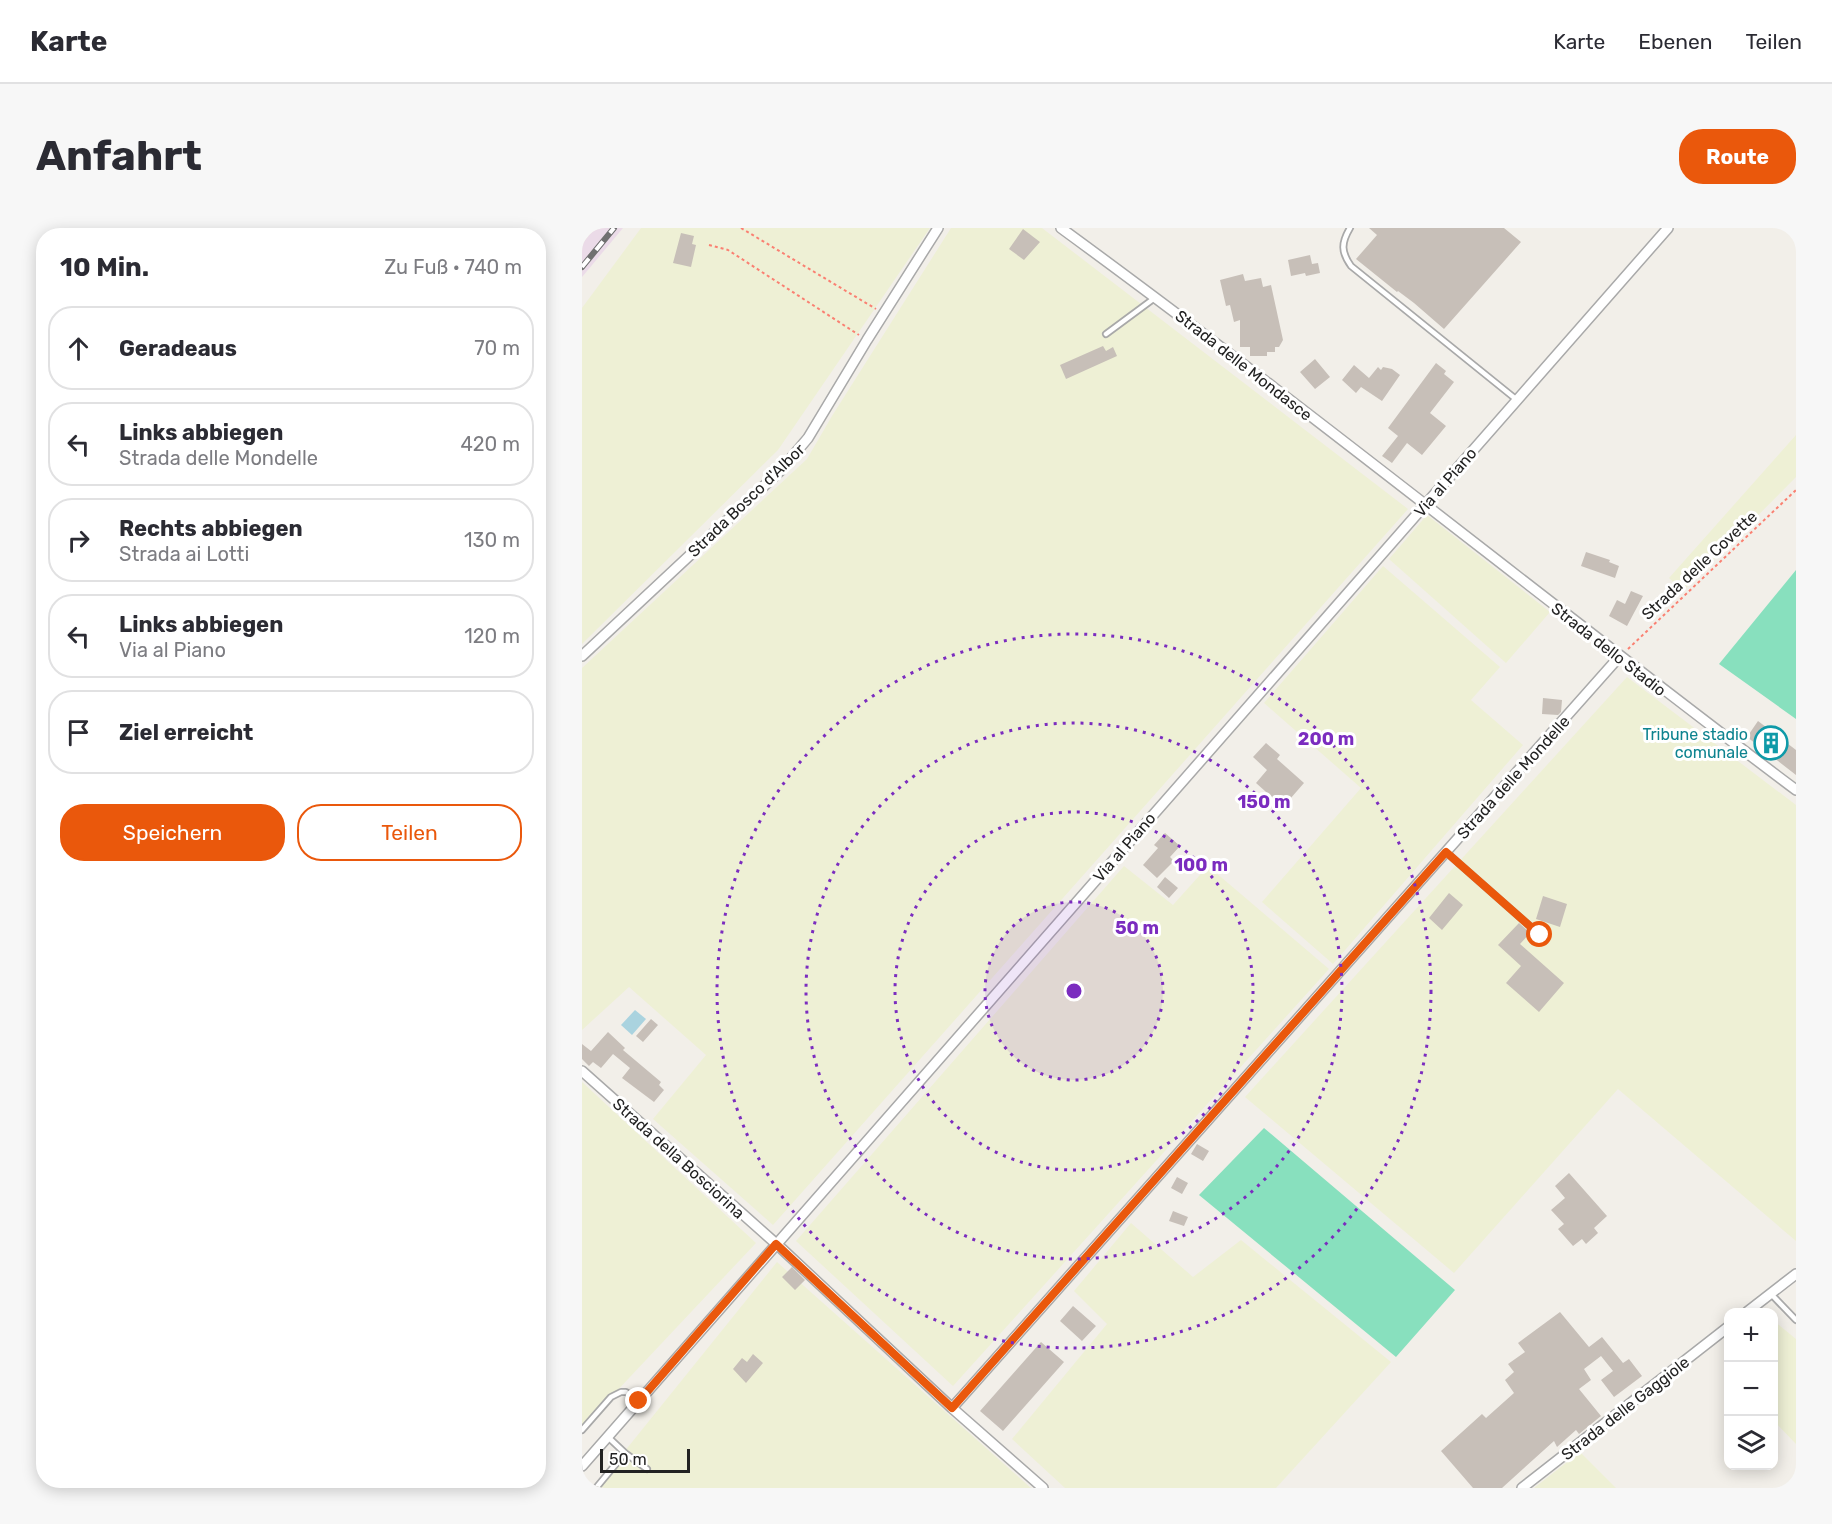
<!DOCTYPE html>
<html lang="de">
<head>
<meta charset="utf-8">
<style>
  body { margin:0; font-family:Rubik,sans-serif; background:#f7f7f7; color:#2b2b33 }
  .controls { position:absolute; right:18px; bottom:18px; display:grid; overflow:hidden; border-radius:12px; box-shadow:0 3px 15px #0003 }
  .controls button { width:54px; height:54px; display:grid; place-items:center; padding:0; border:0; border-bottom:2px solid #e1e1e2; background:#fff; color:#2b2b33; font:30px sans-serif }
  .scale { position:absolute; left:18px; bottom:15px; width:90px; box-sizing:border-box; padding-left:6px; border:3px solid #222; border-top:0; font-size:16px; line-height:21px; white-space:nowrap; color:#222; -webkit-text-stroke:4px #fff; paint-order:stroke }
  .stop { position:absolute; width:18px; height:18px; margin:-14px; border:4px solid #ea580c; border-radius:50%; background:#fff }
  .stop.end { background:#ea580c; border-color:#fff; box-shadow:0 2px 6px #0008 }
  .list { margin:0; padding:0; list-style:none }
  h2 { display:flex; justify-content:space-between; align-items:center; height:78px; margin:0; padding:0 24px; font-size:26px }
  h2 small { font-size:20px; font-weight:400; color:#7c7c81 }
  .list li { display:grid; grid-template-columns:39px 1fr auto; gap:18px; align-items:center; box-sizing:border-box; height:84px; margin:0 12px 12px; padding:0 12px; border:2px solid #e1e1e2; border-radius:24px }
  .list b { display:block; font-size:22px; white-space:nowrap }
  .list p { margin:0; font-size:20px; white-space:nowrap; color:#7c7c81 }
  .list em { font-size:20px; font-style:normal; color:#7c7c81 }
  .actions { display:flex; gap:12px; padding:18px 24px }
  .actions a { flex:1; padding:14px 0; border:2px solid #ea580c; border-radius:24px; text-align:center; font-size:21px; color:#ea580c }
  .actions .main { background:#ea580c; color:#fff }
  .icon { flex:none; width:33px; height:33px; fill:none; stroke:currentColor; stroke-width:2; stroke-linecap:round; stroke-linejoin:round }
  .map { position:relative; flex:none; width:1214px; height:1260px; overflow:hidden; border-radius:24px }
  header { display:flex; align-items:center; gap:36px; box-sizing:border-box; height:84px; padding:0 30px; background:#fff; border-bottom:2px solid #e1e1e2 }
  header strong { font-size:28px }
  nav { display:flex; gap:33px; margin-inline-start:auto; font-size:21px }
  .intro { display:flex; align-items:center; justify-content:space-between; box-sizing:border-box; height:144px; padding:0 36px }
  h1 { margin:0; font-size:42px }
  .button { padding:15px 27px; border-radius:24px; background:#ea580c; color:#fff; font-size:21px; font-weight:700 }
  main { display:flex; gap:36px; padding:0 36px }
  aside { flex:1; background:#fff; border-radius:24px; box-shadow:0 3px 15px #0003 }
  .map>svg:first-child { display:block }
  .industrial { fill:#ebdbe8 }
  .farmland { fill:#eef0d5 }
  .pitch { fill:#88e0be }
  .water { fill:#aad3df }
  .building { fill:#c7bfb8 }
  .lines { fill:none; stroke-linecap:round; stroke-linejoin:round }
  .lane-casing { stroke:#a9a9a9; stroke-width:8 }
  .street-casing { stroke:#a9a9a9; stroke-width:12 }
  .path { stroke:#fa8072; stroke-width:2; stroke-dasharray:3 3; stroke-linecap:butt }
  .lane { stroke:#fff; stroke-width:4.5 }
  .street { stroke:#fff; stroke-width:9 }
  .rail-casing { stroke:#707070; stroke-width:6 }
  .rail { stroke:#fff; stroke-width:4; stroke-dasharray:11; stroke-linecap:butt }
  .route { stroke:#ea580c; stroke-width:8 }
  .ring { fill:none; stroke:#7b2cbf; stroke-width:3; stroke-dasharray:3 6 }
  .labels { text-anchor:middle; stroke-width:6; stroke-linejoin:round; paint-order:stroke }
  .street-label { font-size:16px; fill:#222; stroke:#fff }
  .culture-label { font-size:16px; fill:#0d838f; stroke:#fff; text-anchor:end }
  .centre { fill:#7b2cbf; stroke:#fff; stroke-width:3 }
  .ring-label { font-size:18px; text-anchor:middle; font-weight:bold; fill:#7b2cbf; stroke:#fff; stroke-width:6; stroke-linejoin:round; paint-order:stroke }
</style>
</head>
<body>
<header>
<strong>Karte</strong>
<nav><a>Karte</a><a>Ebenen</a><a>Teilen</a></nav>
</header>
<div class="intro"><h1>Anfahrt</h1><a class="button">Route</a></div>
<main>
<aside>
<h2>10 Min.<small>Zu Fuß · 740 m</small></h2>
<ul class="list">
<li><svg class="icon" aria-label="ahead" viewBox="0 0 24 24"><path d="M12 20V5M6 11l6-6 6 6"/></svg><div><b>Geradeaus</b></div><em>70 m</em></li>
<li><svg class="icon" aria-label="left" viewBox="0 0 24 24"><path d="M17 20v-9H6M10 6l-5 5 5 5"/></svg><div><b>Links abbiegen</b><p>Strada delle Mondelle</p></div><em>420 m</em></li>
<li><svg class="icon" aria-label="right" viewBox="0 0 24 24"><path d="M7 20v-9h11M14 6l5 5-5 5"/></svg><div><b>Rechts abbiegen</b><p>Strada ai Lotti</p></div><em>130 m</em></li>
<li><svg class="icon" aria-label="left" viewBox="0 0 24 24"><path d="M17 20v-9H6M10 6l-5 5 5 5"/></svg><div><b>Links abbiegen</b><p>Via al Piano</p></div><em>120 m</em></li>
<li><svg class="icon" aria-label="arrive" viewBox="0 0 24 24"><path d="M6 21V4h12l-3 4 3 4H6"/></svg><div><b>Ziel erreicht</b></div></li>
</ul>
<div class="actions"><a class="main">Speichern</a><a>Teilen</a></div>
</aside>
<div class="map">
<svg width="1214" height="1260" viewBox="0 0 1214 1260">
  <rect width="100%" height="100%" fill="#f2efe9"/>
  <path class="industrial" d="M 13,0 L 41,0 L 0,49 L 0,16 Z"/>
  <path class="farmland" d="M 59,0 L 348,0 L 196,222 L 0,416 L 0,80 Z
    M 369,0 L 460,0 L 826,281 L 191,997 L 71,891 L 124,827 L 47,759 L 0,802 L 0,440 L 225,231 L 250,188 Z
    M 1214,207 L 1214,249 L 1101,363 L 1087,350 Z
    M 845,287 L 968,384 L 924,435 L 807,331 Z
    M 801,338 L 918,439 L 889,472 L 941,517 L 751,736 L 680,674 L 779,560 L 682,475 Z
    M 1045,449 L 1214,577 L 1214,1013 L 1036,861 L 872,1045 L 663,869 Z
    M 542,638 L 591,677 L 626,638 L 747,741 L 371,1158 L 214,1013 Z
    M 0,854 L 174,1015 L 0,1200 Z
    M 549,995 L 611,1049 L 659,1012 L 809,1134 L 694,1260 L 483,1260 L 430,1211 L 525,1096 L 492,1063 Z
    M 195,1034 L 449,1260 L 13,1260 Z
    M 1192,1093 L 1214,1111 L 1214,1216 L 1192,1193 Z
    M 998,1224 L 1034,1260 L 952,1260 Z"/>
  <path class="pitch" d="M 1214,342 L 1214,491 L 1137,436 Z
    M 682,900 L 873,1062 L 814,1129 L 617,967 Z"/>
  <path class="water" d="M 53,782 L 64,791 L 50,807 L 39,797 Z"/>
  <path class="building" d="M 787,0 L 922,0 L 939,14 L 862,101 L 832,75 L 816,63 L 815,64 L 774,31 L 795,7 Z
    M 441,1 L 458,14 L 442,32 L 427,21 Z
    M 99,5 L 112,8 L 110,16 L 114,17 L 109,39 L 91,35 Z
    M 728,27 L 730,36 L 736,35 L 738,45 L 724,48 L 723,45 L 709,48 L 706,32 Z
    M 661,46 L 663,53 L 679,50 L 681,59 L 689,57 L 701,112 L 697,119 L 693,119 L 693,124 L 685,124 L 685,128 L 668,128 L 668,119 L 658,119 L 658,92 L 652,94 L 648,77 L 644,78 L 638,52 Z
    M 521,118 L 524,123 L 531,119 L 535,128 L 484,151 L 478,137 Z
    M 733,131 L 748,149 L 733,161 L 718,144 Z
    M 854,135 L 864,143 L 862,146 L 872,154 L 848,185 L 864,198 L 840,227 L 825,215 L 810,235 L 800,228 L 816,208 L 806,200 Z
    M 772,137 L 787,150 L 796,139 L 799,142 L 801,139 L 810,141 L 818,147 L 800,173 L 779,159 L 774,165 L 760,152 Z
    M 1004,324 L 1028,332 L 1027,334 L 1037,338 L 1033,350 L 999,338 Z
    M 1049,363 L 1061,368 L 1045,398 L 1027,388 L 1035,372 L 1043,376 Z
    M 961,470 L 980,472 L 979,484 L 976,487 L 960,486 Z
    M 1176,493 L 1214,522 L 1214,547 L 1165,509 Z
    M 684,515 L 698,527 L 695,531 L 722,555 L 701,579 L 674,555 L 685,542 L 671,529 Z
    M 583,605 L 598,618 L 588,629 L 592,633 L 575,650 L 561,637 L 576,620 L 572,617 Z
    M 583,649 L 596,660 L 587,670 L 575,659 Z
    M 867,665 L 881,677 L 860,702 L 847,690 Z
    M 961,668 L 985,676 L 978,699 L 954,691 Z
    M 937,695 L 948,705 L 938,716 L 982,755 L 957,784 L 924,755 L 939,738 L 916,717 Z
    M 69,791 L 76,797 L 61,814 L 54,808 Z
    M 26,804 L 43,820 L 41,822 L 79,854 L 77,857 L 82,862 L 72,874 L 40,850 L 48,840 L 31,826 L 19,840 L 11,834 L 7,838 L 0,831 L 0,816 L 9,823 Z
    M 615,916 L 627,923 L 621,933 L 609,926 Z
    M 987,945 L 1025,988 L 1012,1000 L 1016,1005 L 1004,1016 L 1000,1011 L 991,1018 L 976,1001 L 982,996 L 969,982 L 983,970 L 973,958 Z
    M 595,949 L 606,955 L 600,966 L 589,960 Z
    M 591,983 L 606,989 L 602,998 L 587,993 Z
    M 210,1039 L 223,1052 L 213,1062 L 200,1049 Z
    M 491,1078 L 514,1098 L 500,1113 L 478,1093 Z
    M 978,1084 L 1007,1119 L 1020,1109 L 1041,1135 L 1047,1131 L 1060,1148 L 1032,1169 L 1019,1152 L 1031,1143 L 1019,1128 L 1002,1141 L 1009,1152 L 997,1161 L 1019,1188 L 997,1206 L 994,1202 L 975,1219 L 972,1213 L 920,1260 L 891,1260 L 859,1223 L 900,1186 L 904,1190 L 932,1165 L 923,1152 L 932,1144 L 926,1136 L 943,1124 L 936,1115 Z
    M 459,1114 L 482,1134 L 421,1203 L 398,1183 Z
    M 171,1126 L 181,1135 L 164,1155 L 151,1141 L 160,1130 L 165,1134 Z"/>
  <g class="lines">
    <g class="lane-casing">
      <path id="lane" d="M 768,0 C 759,15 759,24 769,38 L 935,172
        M 524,106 L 574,69
        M 864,624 L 958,707
        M 1189,1066 L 1214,1092
        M 0,1202 L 29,1169 L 39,1164 L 44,1164 L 57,1173
        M 43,1225 L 65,1241
        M 14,1260 L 43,1225 L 26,1209"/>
    </g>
    <g class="street-casing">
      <path id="street" d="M 479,0 C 728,182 968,377 1214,562
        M 0,428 L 199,242 L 226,210 L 285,112 L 356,0
        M 0,843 L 200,1021 L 370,1180 L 461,1260
        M 1165,1084 L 1214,1046
        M 370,1180 L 1037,429
        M 0,1238 L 1086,0
        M 940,1260 L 1146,1099"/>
    </g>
    <path class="path" d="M 159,0 L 294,81
      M 127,17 L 146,22 L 277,107
      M 1046,421 L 1214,262"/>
    <use href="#lane" class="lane"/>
    <use href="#street" class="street"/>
    <g class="rail-casing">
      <path id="rail" d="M 0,39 L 32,0"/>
    </g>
    <use href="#rail" class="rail"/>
  </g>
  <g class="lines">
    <path class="route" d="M 57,1173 L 194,1016 L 370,1180 L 864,624 L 958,707"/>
  </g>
  <circle cx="492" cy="763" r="89" fill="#7b2cbf" fill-opacity=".12"/>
  <g class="ring">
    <circle cx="492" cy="763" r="89"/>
    <circle cx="492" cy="763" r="179"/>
    <circle cx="492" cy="763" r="268"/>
    <circle cx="492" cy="763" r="357"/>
  </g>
  <defs>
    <g id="building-ring" transform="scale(1.725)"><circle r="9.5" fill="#fff" stroke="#0f9aa8" stroke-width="1.5"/><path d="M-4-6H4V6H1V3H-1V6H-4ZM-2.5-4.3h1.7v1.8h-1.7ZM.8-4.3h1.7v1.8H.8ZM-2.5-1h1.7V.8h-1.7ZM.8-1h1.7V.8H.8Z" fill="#0f9aa8"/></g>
  </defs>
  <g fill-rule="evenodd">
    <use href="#building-ring" x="1189" y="515"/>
  </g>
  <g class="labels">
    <g class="street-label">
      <text transform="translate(662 137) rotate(38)" y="6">Strada delle Mondasce</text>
      <text transform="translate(863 254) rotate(-49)" y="6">Via al Piano</text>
      <text transform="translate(164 272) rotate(-44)" y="6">Strada Bosco d'Albor</text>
      <text transform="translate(1117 337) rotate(-43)" y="6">Strada delle Covette</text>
      <text transform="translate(1027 421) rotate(38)" y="6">Strada dello Stadio</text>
      <text transform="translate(931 549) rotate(-48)" y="6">Strada delle Mondelle</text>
      <text transform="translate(542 619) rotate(-49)" y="6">Via al Piano</text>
      <text transform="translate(97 930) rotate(42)" y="6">Strada della Bosciorina</text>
      <text transform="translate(1043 1180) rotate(-38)" y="6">Strada delle Gaggiole</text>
    </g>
    <g class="culture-label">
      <text x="1166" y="512">Tribune stadio<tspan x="1166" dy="18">comunale</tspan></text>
    </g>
  </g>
  <circle cx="492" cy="763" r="9" class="centre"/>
  <g class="ring-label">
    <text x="744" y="517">200 m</text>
    <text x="682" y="580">150 m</text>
    <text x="619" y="643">100 m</text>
    <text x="555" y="706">50 m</text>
  </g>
</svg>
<div class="controls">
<button>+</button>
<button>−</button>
<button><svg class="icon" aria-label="layers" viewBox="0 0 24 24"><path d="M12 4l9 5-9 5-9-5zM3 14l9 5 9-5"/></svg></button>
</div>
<div class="scale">50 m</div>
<div class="stop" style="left:958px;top:707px"></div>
<div class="stop end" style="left:57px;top:1173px"></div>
</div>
</main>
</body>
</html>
